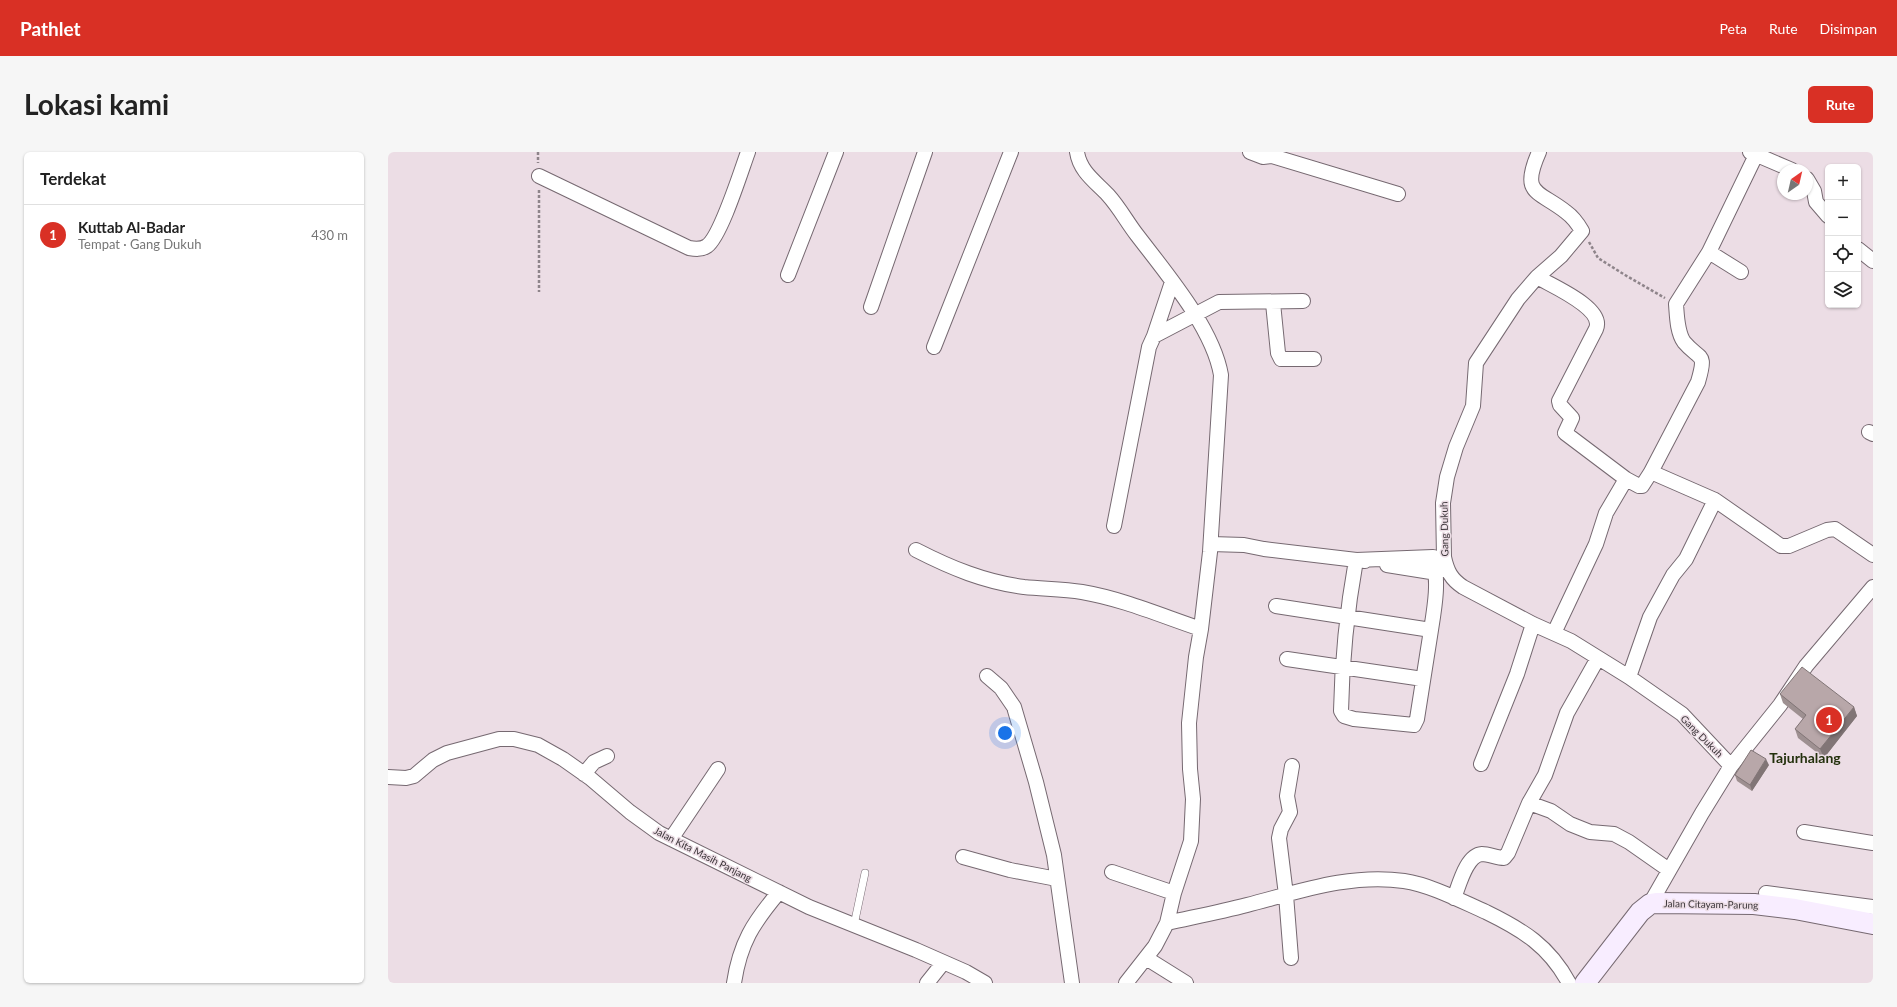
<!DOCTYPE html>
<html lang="id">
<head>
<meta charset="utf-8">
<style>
  body { margin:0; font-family:Lato,sans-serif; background:#f6f6f6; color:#222 }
  .controls { position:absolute; right:12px; top:12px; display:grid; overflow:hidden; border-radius:6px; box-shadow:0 1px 3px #0004 }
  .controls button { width:36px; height:36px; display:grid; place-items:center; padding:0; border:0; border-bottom:1px solid #e0e0e0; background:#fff; color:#222; font:20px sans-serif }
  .compass { position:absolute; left:1389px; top:12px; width:36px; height:36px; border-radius:50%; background:#fff; box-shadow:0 1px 3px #0004; rotate:34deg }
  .you { position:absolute; left:617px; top:581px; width:14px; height:14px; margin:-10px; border:3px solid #fff; border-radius:50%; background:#1a73e8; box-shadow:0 0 0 6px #1a73e833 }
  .badge { display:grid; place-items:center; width:26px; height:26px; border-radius:50%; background:#d93025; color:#fff; font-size:13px; font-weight:700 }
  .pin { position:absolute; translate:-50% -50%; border:2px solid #fff; box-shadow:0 1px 4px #0006 }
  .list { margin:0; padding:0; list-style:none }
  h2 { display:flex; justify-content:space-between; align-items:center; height:52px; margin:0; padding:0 16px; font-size:17px }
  h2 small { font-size:13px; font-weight:400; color:#767676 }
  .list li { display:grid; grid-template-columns:26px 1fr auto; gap:12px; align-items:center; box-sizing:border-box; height:60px; padding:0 16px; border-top:1px solid #e0e0e0 }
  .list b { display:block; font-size:15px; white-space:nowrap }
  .list p { margin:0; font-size:13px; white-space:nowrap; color:#767676 }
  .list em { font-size:13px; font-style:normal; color:#767676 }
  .icon { flex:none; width:22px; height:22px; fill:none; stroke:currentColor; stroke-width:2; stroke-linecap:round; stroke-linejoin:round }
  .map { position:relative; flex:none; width:1485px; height:831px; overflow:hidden; border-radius:6px }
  header { display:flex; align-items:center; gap:24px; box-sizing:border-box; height:56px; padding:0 20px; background:#d93025; color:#fff }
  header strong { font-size:19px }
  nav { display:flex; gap:22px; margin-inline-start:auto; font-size:14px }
  .intro { display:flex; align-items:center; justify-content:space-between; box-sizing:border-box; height:96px; padding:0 24px }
  h1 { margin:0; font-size:28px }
  .button { padding:10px 18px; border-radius:6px; background:#d93025; color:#fff; font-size:14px; font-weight:700 }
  main { display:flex; gap:24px; padding:0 24px }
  aside { flex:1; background:#fff; border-radius:6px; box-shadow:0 1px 3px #0004 }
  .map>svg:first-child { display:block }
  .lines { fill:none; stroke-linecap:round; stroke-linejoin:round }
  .service-casing { stroke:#766971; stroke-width:8 }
  .minor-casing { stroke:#766971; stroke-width:16 }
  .secondary-casing { stroke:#766971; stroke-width:22 }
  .path { stroke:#8e848a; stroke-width:2.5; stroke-dasharray:3 2; stroke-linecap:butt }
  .service { stroke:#fff; stroke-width:7 }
  .minor { stroke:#fff; stroke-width:14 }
  .secondary { stroke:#f8edff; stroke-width:20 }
  .wall { fill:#9e9091 }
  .shaded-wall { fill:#817576 }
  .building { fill:#b8a7a9; stroke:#817576 }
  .labels { text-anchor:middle; stroke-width:3; stroke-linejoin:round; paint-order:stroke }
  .street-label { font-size:10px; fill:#3b3539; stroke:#ecdde5 }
  .district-label { font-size:14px; font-weight:bold; fill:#23300c; stroke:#ecdde5 }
</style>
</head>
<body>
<header>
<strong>Pathlet</strong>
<nav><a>Peta</a><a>Rute</a><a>Disimpan</a></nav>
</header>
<div class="intro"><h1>Lokasi kami</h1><a class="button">Rute</a></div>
<main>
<aside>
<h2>Terdekat<small></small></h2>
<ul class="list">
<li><span class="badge">1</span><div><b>Kuttab Al-Badar</b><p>Tempat · Gang Dukuh</p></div><em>430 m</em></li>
</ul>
</aside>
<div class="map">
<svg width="1485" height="831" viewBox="0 0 1485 831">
  <rect width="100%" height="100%" fill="#ecdde5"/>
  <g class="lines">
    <g class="service-casing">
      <path id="service" d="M 466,773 L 477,721"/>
    </g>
    <g class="minor-casing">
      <path id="minor" d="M 689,0 C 692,20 708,30 720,43 C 731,55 739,70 749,83 C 778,121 825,176 833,223 L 822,400 L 813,477 L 808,505 L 801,571 L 802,617 L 805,647 L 803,689 L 786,741 L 779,771
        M 862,0 L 875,5 L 884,4 L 887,0
        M 1151,0 C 1132,43 1150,38 1178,60 C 1185,65 1190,72 1194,79 L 1173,104 L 1149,125 L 1130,147 L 1088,211 L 1085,254 L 1068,295 L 1059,325 L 1055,351 L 1056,405 C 1059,419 1063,427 1075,435 L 1145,472 L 1183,489 L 1241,525 L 1294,562 L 1343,614
        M 1362,0 L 1404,18
        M 884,4 L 1010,42
        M 151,24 L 301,96 C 307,97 313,98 319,94 C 333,84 353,19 360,0
        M 1419,27 L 1426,39 L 1428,50 L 1440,64
        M 1470,97 L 1485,109
        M 1321,100 L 1353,120
        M 400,123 L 448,0
        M 1149,125 C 1164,134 1217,156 1208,177 L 1171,249 L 1172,253 L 1184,266 L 1177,281 L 1238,327 L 1251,334 L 1254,334 L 1263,320
        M 885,151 L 890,201 L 893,207 L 926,207
        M 483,155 L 537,0
        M 766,184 L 784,130
        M 546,195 L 623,0
        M 1481,280 L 1485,282
        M 1327,348 L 1393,394 L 1401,394 L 1439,378 L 1447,377 L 1485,403
        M 726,374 L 761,195 L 766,184 L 831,150 L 915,149
        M 823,392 L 856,393 L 876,397 L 977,409
        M 528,398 C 563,416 597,430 636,435 C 655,437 675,437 694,440 C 735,447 774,464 813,477
        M 999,413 L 1049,421
        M 888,454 L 1043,478 L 1029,567 L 1026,573 L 966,567 L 956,564 L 953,559 C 954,507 959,458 968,408 L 1045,405 C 1051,430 1047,453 1043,478
        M 1166,481 L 1208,392 L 1218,361 L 1238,327
        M 899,507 L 1035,527
        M 599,524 L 613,536 L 626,555 L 648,630 L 666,703 L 684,831
        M 1241,525 L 1262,465 L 1285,423 L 1298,407 L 1327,348 L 1263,320 L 1310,230 C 1319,199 1312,209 1296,190 C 1289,180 1289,164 1288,152 L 1321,100 L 1368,3
        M 1093,612 L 1129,522 L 1145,472
        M 196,622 L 206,610 L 219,604
        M 0,625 L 18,626 L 26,624 L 45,608 L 59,601 L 111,587 L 126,587 L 150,593 L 175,607 L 202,626 L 242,660 L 271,681 L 421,755 L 528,798 L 578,820 L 597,831
        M 1141,651 L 1163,659 L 1182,672 L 1202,680 L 1226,682 L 1241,690 L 1281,718
        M 1416,680 L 1485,691
        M 283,687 L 330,617
        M 575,705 L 622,718 L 669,727
        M 724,720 L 786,741
        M 1378,741 L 1485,755
        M 1066,746 C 1071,734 1078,703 1094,702 C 1101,702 1109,706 1116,706 L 1120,701 L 1141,651 L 1157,623 L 1179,561 L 1210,506
        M 1262,752 L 1314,661 L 1343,614 L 1392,553 L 1418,514 L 1485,435
        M 758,806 L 798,831
        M 903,806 L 898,743 L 891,686 L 893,677 L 902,660 L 899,644 L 904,614
        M 346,831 C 352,791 365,771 391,740
        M 539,831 L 555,811
        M 738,831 L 767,794 L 779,771 C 806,765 832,760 859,753 C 910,740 963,721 1016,729 C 1043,733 1073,749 1098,760 C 1135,778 1161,794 1181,831"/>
    </g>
    <g class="secondary-casing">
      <path id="secondary" d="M 1197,831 L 1252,760 L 1262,752 L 1268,751 L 1366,752 L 1407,757 L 1485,772"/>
    </g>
    <path class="path" d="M 150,0 L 150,11
      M 151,38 L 151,140
      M 1201,90 L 1210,106 L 1237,123 L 1277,146"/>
    <use href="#service" class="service"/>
    <use href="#minor" class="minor"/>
    <use href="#secondary" class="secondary"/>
  </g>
  <path class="wall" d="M 1392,542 L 1466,555 L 1469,564 L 1436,606 L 1410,586 L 1407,577 L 1415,567 L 1395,551 Z
    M 1381,613 L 1364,639 L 1349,629 L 1347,623 Z"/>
  <path class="shaded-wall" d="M 1466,555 L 1469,564 L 1436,606 L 1432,597 Z
    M 1378,607 L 1381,613 L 1364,639 L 1362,633 Z"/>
  <path class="building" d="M 1414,515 L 1466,555 L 1432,597 L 1407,577 L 1418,563 L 1392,542 Z
    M 1363,598 L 1378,607 L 1362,633 L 1347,623 Z"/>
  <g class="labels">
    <g class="street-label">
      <text transform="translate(1056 377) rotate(-91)" y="4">Gang Dukuh</text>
      <text transform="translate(1314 584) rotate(45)" y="4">Gang Dukuh</text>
      <text transform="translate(315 702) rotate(27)" y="4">Jalan Kita Masih Panjang</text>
      <text transform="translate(1323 752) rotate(1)" y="4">Jalan Citayam-Parung</text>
    </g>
    <g class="district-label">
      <text x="1417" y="611">Tajurhalang</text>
    </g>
  </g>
</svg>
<div class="controls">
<button>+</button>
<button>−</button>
<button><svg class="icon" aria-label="locate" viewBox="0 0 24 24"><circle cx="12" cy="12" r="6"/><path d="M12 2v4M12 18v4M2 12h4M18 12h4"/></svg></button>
<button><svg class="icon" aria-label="layers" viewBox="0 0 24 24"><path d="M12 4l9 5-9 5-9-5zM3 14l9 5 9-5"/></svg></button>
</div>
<svg class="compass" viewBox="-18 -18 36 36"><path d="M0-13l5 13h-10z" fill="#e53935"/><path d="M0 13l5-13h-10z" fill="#767676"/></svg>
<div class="you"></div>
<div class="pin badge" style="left:1441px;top:568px">1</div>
</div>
</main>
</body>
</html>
